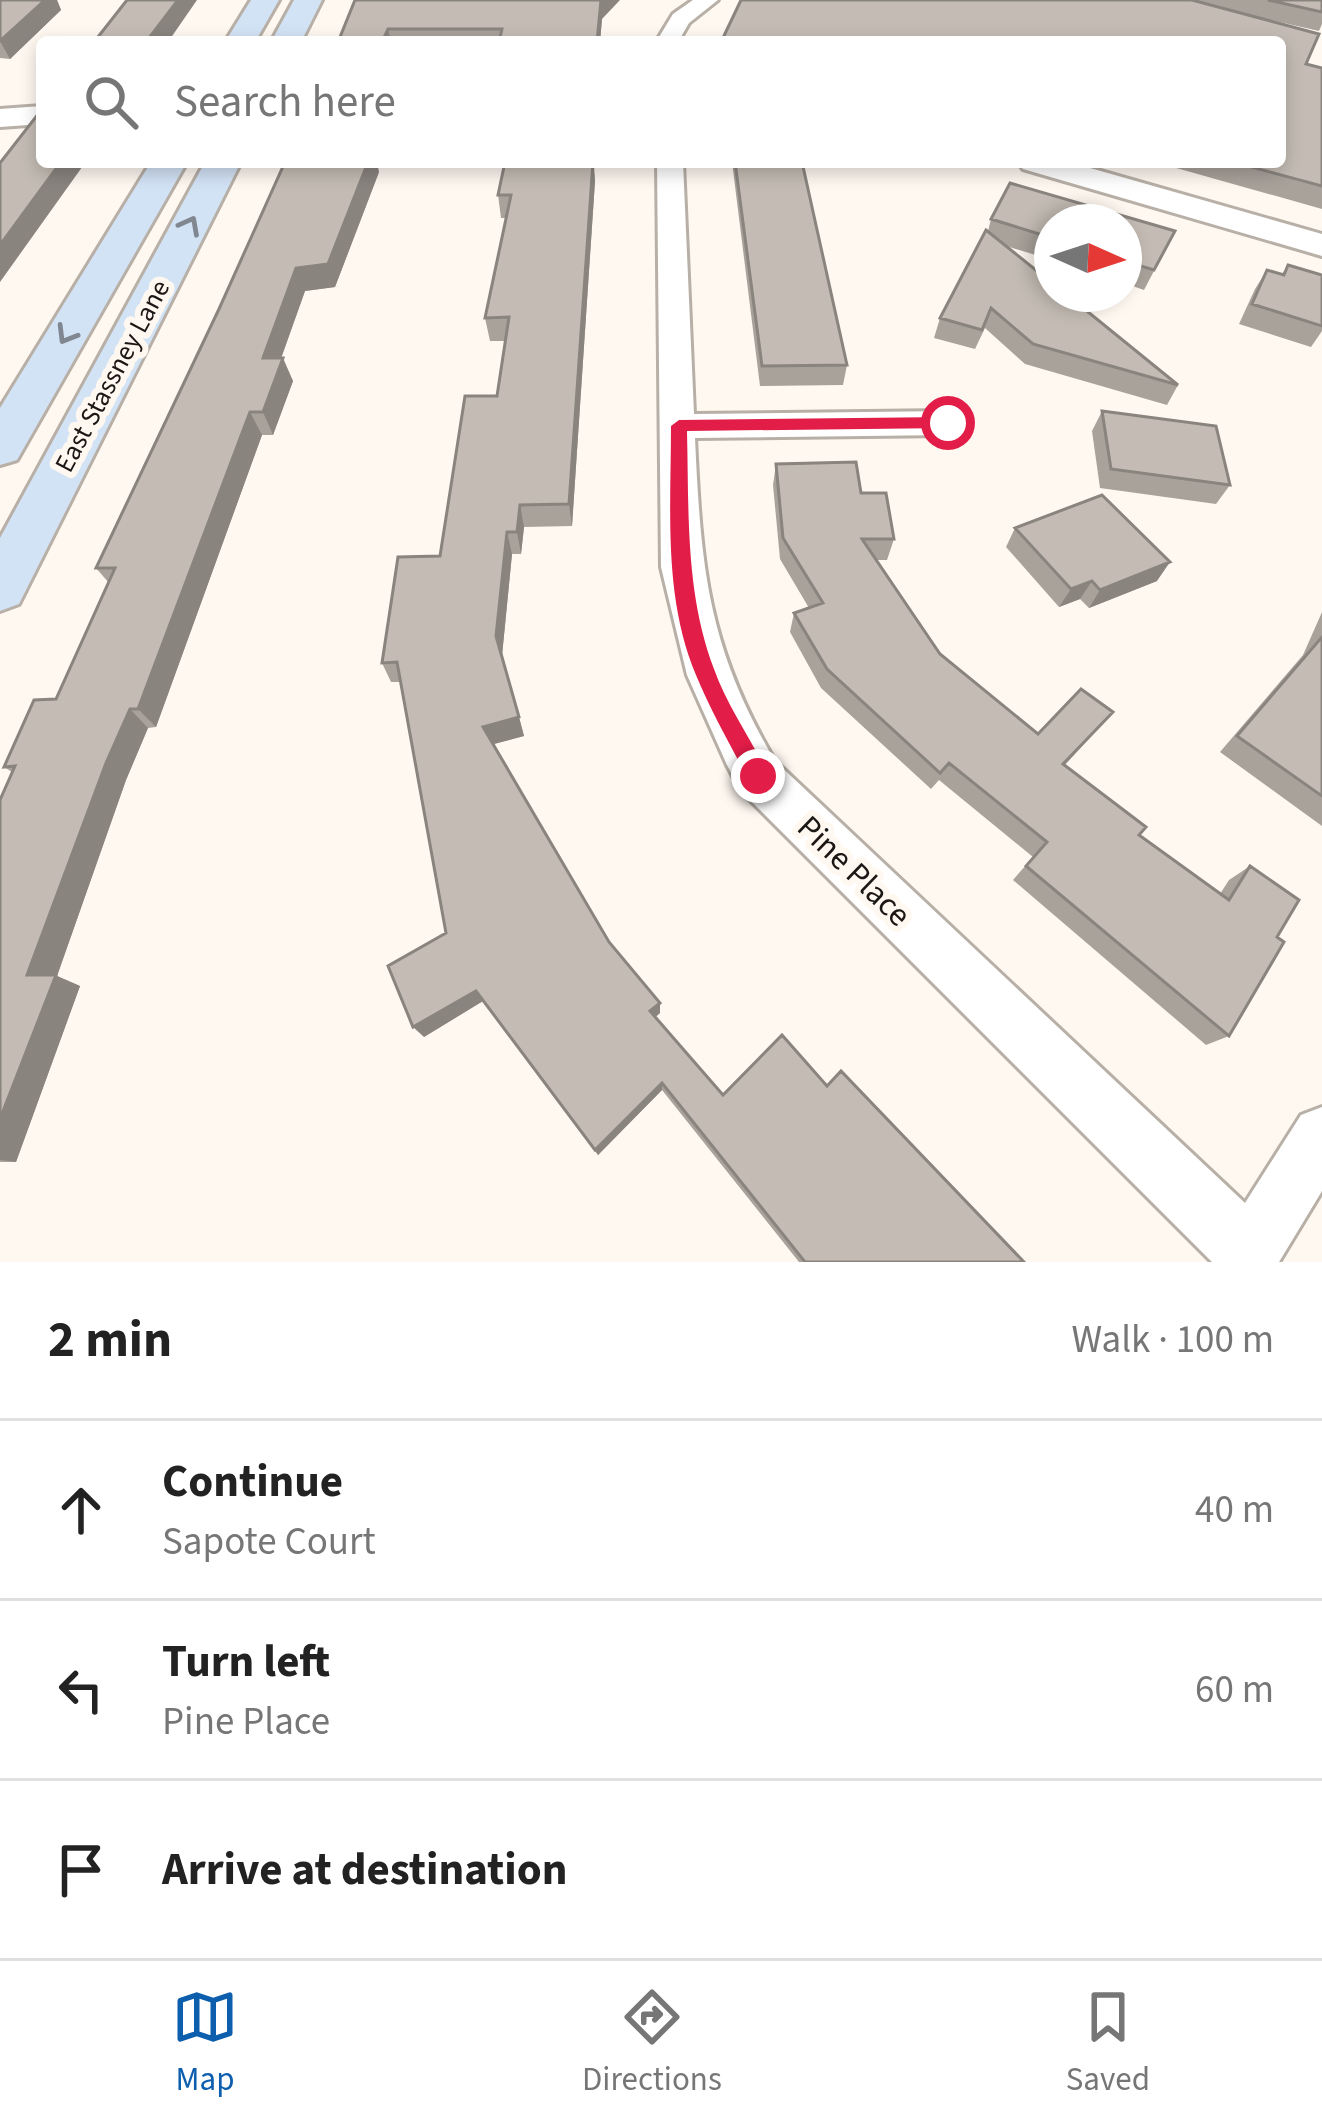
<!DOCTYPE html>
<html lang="en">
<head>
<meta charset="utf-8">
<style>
  body { margin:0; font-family:"Source Sans 3",sans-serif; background:#f2f2f2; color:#222 }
  .compass { position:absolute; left:1034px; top:204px; width:108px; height:108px; border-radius:50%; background:#fff; box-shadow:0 6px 18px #0003; rotate:93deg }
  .stop { position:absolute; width:36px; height:36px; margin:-27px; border:9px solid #e11d48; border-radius:50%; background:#fff }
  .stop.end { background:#e11d48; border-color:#fff; box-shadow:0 3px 12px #0008 }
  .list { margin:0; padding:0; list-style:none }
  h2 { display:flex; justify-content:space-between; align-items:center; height:156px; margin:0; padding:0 48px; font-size:51px }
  h2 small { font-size:39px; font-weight:400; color:#767676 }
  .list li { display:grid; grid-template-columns:78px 1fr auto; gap:36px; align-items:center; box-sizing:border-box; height:180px; padding:0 48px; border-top:3px solid #e0e0e0 }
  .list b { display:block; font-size:45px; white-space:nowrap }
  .list p { margin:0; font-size:39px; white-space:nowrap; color:#767676 }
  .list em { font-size:39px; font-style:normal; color:#767676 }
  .icon { flex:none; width:66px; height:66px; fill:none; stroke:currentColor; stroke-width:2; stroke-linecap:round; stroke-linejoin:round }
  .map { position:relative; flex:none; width:1322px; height:1262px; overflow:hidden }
  .search { position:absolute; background:#fff; box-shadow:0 6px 18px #0003; left:36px; right:36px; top:36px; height:132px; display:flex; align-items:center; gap:30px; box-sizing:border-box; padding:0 42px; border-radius:12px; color:#767676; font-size:45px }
  .sheet { height:696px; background:#fff }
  nav { display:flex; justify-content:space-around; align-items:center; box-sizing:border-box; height:168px; border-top:3px solid #e0e0e0; background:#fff; font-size:33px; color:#767676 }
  nav a { display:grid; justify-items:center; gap:6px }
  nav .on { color:#0d5fae }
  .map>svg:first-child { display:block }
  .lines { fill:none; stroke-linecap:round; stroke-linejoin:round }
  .minor-casing { stroke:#b8b0a7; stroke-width:6 }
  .tertiary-casing { stroke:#b8b0a7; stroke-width:6 }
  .secondary-casing { stroke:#b8b0a7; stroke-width:6 }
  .minor { fill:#fff; fill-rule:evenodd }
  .tertiary { fill:#fff; fill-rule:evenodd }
  .secondary { fill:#d3e3f6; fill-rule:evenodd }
  .wall { fill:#a9a29b }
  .shaded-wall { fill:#89847e }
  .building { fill:#c4bcb4; stroke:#89847e; stroke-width:3 }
  .oneway { stroke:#808791 }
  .route { fill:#e11d48 }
  .labels { text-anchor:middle; stroke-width:12; stroke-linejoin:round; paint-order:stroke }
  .far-street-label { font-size:27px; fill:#1a1715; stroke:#fff8f1 }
  .street-label { font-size:33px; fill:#1a1715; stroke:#fff8f1 }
</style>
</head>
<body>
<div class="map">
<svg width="1322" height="1262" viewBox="0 0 1322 1262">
  <rect width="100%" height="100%" fill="#fff8f1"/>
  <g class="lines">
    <g class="minor-casing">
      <path id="minor" d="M 693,0 L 718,0 L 689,23 L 678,42 L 656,42 L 673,14 Z
        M 657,162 L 683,162 L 694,414 L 948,411 L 966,423 L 948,435 L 695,438 C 701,567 707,646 775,761 L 1245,1203 L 1301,1115 L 1322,1107 L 1322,1191 L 1279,1262 L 1212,1262 L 741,791 L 727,765 L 687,675 L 661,567 Z"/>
    </g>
    <g class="tertiary-casing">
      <path id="tertiary" d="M 42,106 L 42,124 L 0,127 L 0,109 Z
        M 1018,162 L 1069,162 L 1322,234 L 1322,256 L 1023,169 Z"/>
    </g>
    <g class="secondary-casing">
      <path id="secondary" d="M 251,0 L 279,0 L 255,42 L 225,42 Z
        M 294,0 L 322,0 L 301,42 L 271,42 Z
        M 151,162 L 187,162 L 17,460 L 0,465 L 0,408 Z
        M 205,162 L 241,162 L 19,604 L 0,611 L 0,538 Z"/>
    </g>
    <use href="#minor" class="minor"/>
    <use href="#tertiary" class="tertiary"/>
    <use href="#secondary" class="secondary"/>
  </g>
  <path class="wall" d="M 0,0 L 57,0 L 61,10 L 10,59 L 0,58 Z
    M 741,0 L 1322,0 L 1322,24 L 1319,31 L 1245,14 L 1306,64 L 1322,68 L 1322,209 L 1155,162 L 1280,162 Z
    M 349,16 L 602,19 L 600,42 L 338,42 Z
    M 594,162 L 595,181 L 572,526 L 524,527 L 521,554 L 512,554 L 502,655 L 524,736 L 494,744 L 609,942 L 660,1013 L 655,1017 L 723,1095 L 826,1086 L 1024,1262 L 799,1262 L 662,1090 L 598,1155 L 483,1001 L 424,1037 L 446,933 L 401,682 L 391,682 L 382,663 L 440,556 L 497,396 L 505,341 L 490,341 L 485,318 L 506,218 L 501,218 L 498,195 Z
    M 732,162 L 802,162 L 847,365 L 843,385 L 760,386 Z
    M 379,172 L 335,287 L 305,291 L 281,358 L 293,381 L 273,435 L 262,435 L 156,727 L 148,728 L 126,780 L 57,976 L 80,986 L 16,1162 L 0,1162 L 0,800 L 12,772 L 4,767 L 56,699 L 109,583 L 96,568 Z
    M 1010,183 L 1175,231 L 1144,290 L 1124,283 L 1124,222 L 1052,222 L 1052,260 L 1006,246 L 1052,283 L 1052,294 L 1066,294 L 1178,385 L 1167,405 L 1025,364 L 985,328 L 975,349 L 934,338 L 940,318 L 986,230 L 988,231 L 991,219 Z
    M 1288,265 L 1322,275 L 1322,331 L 1311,347 L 1239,324 L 1255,289 L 1267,270 L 1282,274 Z
    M 1102,411 L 1230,485 L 1216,504 L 1100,488 L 1092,431 Z
    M 776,464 L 861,493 L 894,539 L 887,560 L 877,560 L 940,654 L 1038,734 L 1113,712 L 1065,765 L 1139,835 L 1220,894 L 1229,880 L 1250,866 L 1277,937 L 1229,1036 L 1206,1045 L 1013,880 L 1033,857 L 939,780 L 931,789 L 821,688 L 790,632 L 794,613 L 809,608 L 780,559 L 773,485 Z
    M 1015,528 L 1157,581 L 1089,608 L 1080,599 L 1059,607 L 1006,547 Z
    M 1322,612 L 1322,826 L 1220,752 L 1303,655 Z"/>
  <path class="shaded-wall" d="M 45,0 L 57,0 L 61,10 L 10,59 L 0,41 Z
    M 178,0 L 197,0 L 168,42 L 146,42 Z
    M 601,0 L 620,0 L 602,19 L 600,42 L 597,42 Z
    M 388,29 L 391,42 L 382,42 Z
    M 61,162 L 85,163 L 0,282 L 0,245 Z
    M 368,162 L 377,162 L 379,172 L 335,287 L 305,291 L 273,381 L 263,358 L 296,268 Z
    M 593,162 L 595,181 L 572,526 L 569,504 Z
    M 283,358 L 293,381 L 273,435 L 263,412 Z
    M 250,412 L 262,435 L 156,727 L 138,709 Z
    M 520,505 L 524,527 L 521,554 L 517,532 Z
    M 507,532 L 512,554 L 502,656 L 496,636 Z
    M 1170,562 L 1157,581 L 1089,608 L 1100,590 Z
    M 1092,581 L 1080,599 L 1059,607 L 1071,589 Z
    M 130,709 L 148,728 L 126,780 L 57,976 L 80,986 L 16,1162 L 0,1160 L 0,1119 L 27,975 L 106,763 Z
    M 519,717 L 524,736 L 490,745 L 483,727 Z
    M 476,991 L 483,1001 L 424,1037 L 413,1027 Z
    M 660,1003 L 660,1013 L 651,1021 L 650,1011 Z
    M 662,1083 L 662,1090 L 598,1155 L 595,1150 Z"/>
  <path class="building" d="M 0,0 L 45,0 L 0,41 Z
    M 127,0 L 178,0 L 146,42 L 94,42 Z
    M 355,0 L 601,0 L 597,42 L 499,42 L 502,29 L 388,29 L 382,42 L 338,42 Z
    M 741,0 L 1192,0 L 1319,34 L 1306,64 L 1322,68 L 1322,186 L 1233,162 L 1280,162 L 1280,42 L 721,42 Z
    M 1268,0 L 1322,0 L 1322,12 Z
    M 42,109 L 42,162 L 61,162 L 0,245 L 0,163 Z
    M 285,162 L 368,162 L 328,264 L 296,268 L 263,358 L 283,358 L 263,412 L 250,412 L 138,709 L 130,709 L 106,763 L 27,975 L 56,975 L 0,1119 L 0,800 L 15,766 L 4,767 L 34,700 L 56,699 L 115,568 L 96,568 L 219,309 Z
    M 505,162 L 593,162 L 569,504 L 520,505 L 517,532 L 507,532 L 496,636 L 519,717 L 483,727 L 609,942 L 660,1003 L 650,1011 L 723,1095 L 782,1035 L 827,1086 L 841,1071 L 1024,1262 L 805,1262 L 662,1083 L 595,1150 L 476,991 L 413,1027 L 388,966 L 446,933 L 397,662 L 382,663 L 398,557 L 440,556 L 465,396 L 497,396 L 509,317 L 485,318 L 511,195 L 498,195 Z
    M 735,162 L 802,162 L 847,365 L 762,366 Z
    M 1010,183 L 1175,231 L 1154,270 L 1124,261 L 1124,222 L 1052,222 L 1052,238 L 991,219 Z
    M 986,230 L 1052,283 L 1052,294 L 1066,294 L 1178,385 L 1033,344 L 991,308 L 982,330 L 940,318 Z
    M 1288,265 L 1322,275 L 1322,326 L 1252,304 L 1267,270 L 1284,275 Z
    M 1102,411 L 1216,426 L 1230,485 L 1111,469 Z
    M 856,462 L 861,493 L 886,493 L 894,539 L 862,539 L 940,654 L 1038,734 L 1081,689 L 1113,712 L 1063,764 L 1146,827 L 1139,835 L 1229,900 L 1250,866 L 1299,900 L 1277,937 L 1284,942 L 1229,1036 L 1026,866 L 1047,842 L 949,763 L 940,773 L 827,669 L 794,613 L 823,603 L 783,538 L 776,464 Z
    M 1102,495 L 1170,562 L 1100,590 L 1092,581 L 1071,589 L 1015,528 Z
    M 1322,637 L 1322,796 L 1237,736 Z"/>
  <defs><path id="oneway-chevron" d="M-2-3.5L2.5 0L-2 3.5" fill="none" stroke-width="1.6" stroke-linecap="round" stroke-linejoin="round" transform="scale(3)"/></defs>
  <g class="oneway">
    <use href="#oneway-chevron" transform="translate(190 225) rotate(-62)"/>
    <use href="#oneway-chevron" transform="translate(66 335) rotate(121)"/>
  </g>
  <path class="route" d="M 948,417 L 956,423 L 948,428 L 687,431 C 689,511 685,593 714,669 C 727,706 752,740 769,776 L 765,783 L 750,783 C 732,747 711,712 696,675 C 663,597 671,508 671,426 L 679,420 Z"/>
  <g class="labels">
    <g class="far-street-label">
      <text transform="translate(112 376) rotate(-62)" y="9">East Stassney Lane</text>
    </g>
    <g class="street-label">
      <text transform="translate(855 870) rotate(44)" y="12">Pine Place</text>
    </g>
  </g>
</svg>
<svg class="compass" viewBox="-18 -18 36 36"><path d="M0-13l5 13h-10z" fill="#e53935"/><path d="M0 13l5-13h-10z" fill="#767676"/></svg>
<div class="stop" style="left:948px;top:423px"></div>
<div class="stop end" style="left:758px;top:776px"></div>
<div class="search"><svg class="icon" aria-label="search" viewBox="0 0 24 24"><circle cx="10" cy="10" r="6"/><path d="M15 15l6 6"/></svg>Search here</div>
</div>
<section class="sheet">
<h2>2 min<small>Walk · 100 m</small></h2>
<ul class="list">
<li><svg class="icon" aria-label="ahead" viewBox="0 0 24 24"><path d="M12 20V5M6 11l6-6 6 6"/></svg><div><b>Continue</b><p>Sapote Court</p></div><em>40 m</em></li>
<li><svg class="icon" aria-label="left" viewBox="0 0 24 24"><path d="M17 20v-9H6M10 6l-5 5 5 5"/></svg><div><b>Turn left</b><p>Pine Place</p></div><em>60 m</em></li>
<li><svg class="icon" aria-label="arrive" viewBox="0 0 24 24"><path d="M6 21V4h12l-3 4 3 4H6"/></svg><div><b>Arrive at destination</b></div></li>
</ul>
</section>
<nav>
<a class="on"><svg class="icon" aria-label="map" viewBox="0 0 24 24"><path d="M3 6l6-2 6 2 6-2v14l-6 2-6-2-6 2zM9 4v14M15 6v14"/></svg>Map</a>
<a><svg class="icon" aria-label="directions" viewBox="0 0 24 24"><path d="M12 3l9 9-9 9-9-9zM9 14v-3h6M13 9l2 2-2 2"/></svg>Directions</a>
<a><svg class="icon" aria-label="saved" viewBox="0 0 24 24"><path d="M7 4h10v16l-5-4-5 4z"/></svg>Saved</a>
</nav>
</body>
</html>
